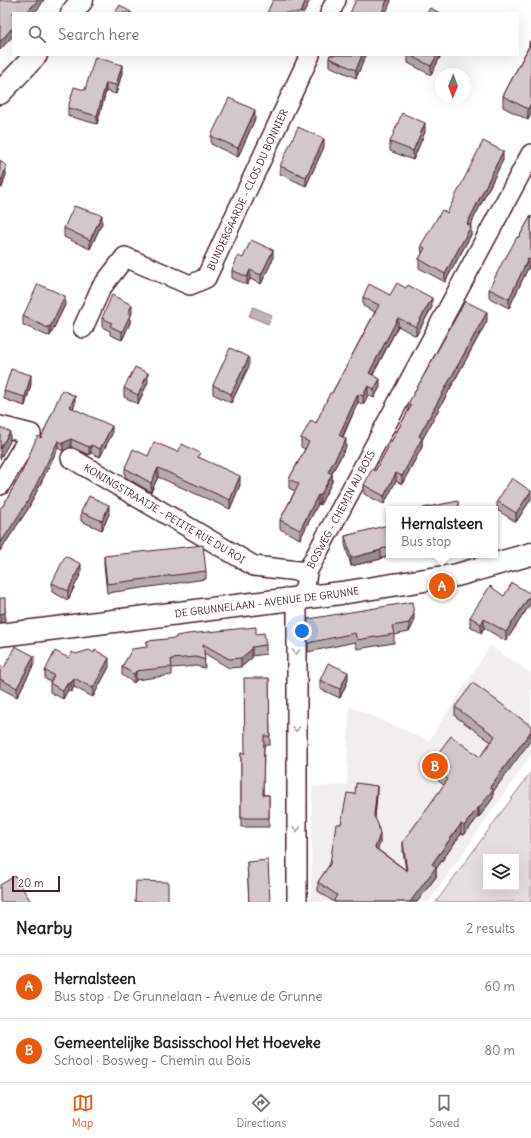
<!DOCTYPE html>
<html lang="en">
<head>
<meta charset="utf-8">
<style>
  body { margin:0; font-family:Delius,sans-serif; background:#f2f2f2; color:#202124 }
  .controls { position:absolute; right:12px; bottom:12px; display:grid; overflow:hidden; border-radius:0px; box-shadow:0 4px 16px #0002 }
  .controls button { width:36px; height:36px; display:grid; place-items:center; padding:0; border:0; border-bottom:1px solid #e0e0e0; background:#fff; color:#202124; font:20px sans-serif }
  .compass { position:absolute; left:435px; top:68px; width:36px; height:36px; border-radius:50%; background:#fff; box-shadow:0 4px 16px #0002; rotate:181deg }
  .scale { position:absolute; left:12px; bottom:10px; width:48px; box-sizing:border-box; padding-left:4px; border:2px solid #4a1f2b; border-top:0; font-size:11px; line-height:14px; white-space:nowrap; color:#4a1f2b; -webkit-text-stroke:3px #fff; paint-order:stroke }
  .you { position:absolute; left:302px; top:631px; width:14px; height:14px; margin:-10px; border:3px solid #fff; border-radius:50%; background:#1a73e8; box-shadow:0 0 0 6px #1a73e833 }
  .badge { display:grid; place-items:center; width:26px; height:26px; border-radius:50%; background:#ea580c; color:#fff; font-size:13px; font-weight:700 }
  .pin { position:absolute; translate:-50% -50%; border:2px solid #fff; box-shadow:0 1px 4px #0006 }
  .popup { position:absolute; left:386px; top:506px; width:112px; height:52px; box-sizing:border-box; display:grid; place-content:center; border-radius:0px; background:#fff; filter:drop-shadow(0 1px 3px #0005); font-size:13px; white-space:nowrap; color:#757577 }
  .popup b { font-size:15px; color:#202124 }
  .popup::after { content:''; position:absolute; left:50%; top:100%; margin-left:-8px; border:8px solid transparent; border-top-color:#fff }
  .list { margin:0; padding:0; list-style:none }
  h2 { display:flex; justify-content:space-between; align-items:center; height:52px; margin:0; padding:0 16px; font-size:17px }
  h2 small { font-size:13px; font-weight:400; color:#757577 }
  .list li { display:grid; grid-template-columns:26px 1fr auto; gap:12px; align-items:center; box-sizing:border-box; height:64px; padding:0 16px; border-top:1px solid #e0e0e0 }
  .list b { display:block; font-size:15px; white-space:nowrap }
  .list p { margin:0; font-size:13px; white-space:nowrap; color:#757577 }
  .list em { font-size:13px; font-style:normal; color:#757577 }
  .icon { flex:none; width:22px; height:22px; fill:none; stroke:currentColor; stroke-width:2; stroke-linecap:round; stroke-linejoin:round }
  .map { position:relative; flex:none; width:531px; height:902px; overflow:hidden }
  .search { position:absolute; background:#fff; box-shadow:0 4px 16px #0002; left:12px; right:12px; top:12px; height:44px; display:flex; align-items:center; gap:10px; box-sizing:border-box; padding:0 14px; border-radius:0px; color:#757577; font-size:15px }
  .sheet { height:180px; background:#fff }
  nav { display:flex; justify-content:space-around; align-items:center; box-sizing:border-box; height:56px; border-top:1px solid #e0e0e0; background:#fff; font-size:11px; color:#757577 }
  nav a { display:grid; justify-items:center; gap:2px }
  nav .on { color:#ea580c }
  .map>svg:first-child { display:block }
  .built { fill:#f2eeef }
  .green { fill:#e5dee0; stroke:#987e86; fill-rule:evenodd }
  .water { fill:#c1b3b6; stroke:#91787e }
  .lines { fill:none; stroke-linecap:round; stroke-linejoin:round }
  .street-casing { stroke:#4a1f2b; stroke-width:22 }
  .secondary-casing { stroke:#4a1f2b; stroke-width:25 }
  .street { stroke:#fff; stroke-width:19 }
  .secondary { stroke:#fff; stroke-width:22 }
  .wall { fill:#b5abaf; stroke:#4a1f2b }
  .shaded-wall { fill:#938b8e; stroke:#4a1f2b }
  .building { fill:#d2c7cb; stroke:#4a1f2b }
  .oneway { stroke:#ae9aa0 }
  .labels { text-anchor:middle; stroke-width:3; stroke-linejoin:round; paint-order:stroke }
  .street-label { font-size:10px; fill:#4a1f2b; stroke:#fff }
</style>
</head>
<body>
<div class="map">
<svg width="531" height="902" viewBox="0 0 531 902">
  <rect width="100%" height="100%" fill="#fff"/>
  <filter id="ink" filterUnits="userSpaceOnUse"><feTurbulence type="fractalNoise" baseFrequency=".025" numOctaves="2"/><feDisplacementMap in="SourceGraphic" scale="8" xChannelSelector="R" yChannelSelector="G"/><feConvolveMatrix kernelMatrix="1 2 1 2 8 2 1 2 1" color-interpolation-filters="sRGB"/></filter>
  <g filter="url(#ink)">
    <path class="built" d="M 490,646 L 531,673 L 531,755 L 429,902 L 311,902 L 312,787 L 347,785 L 349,706 L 429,741 Z"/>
    <path class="green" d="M 531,772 L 531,902 L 436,902 ZM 486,857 L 516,857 L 516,887 L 486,887 Z"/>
    <path class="water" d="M 253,307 L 272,315 L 268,324 L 249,316 Z"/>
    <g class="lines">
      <g class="street-casing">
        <g id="street">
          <path d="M 330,13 L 336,0"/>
          <path id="s1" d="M 83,328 L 101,288 L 125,257 L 190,285 L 206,278 L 310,55"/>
          <path d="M 0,426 L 31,434 L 0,485"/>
          <path id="s2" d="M 71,458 L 254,566 L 307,572"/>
          <path id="s3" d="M 297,902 L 297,599 L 305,589 L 307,572 L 531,154"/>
        </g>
      </g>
      <g class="secondary-casing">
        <g id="secondary">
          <path d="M 72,13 L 82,0"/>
          <path d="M 0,93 L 36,55"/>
          <path id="s4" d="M 0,635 L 341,593 L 457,575 L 531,554"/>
        </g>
      </g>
      <use href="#street" class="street"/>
      <use href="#secondary" class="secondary"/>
    </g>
    <path class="wall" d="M 531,40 L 528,120 L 503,107 L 503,96 L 529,46 L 529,42 Z
      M 330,55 L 366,55 L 356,78 L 329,66 L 329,58 Z
      M 408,55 L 441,55 L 431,75 L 408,63 Z
      M 122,73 L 116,94 L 106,91 L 97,124 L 68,116 L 68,108 Z
      M 255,119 L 238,157 L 211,144 L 211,136 Z
      M 425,132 L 413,160 L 390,151 L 390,142 Z
      M 324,147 L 306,186 L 280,174 L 280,166 Z
      M 0,160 L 6,174 L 2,188 L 0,187 Z
      M 503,160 L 470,226 L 471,235 L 445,282 L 419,268 L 419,259 L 422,254 L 421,245 L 447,213 Z
      M 531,216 L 531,269 L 528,268 L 509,308 L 489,298 L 489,289 L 505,259 L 519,237 Z
      M 102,223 L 90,249 L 64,237 L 64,228 Z
      M 243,258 L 273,259 L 261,284 L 250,279 L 247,285 L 232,278 L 232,270 Z
      M 390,295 L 432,307 L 416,336 L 398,326 L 373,375 L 380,387 L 374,398 L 368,395 L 363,405 L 358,402 L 343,437 L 346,447 L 332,473 L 332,482 L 320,505 L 318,504 L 300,539 L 280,529 L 280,520 L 295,491 L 289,488 L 289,479 L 305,449 L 301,447 L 301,438 L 316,423 L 375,312 L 363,306 L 363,297 Z
      M 65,305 L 50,336 L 48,335 L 48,336 L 23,325 L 23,316 Z
      M 132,313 L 130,318 L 130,323 L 122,340 L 110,335 L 110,331 L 102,327 L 102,318 Z
      M 487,321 L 422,440 L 422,447 L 402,484 L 396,481 L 384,504 L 364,494 L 364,485 L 375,471 L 408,411 L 408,404 Z
      M 249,366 L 231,403 L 213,394 L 213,385 Z
      M 148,382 L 138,404 L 124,397 L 124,388 Z
      M 31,384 L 25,406 L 4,399 L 4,391 Z
      M 75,404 L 73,409 L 112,434 L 100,457 L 91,453 L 89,455 L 71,447 L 63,451 L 58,448 L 28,509 L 0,551 L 0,508 L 3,506 L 41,438 Z
      M 178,452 L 200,458 L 240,485 L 230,509 L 158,477 L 151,492 L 125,477 L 125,468 L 148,456 Z
      M 531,499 L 516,522 L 497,510 L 497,501 Z
      M 81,512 L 109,514 L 102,530 L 81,521 Z
      M 387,519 L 389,519 L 389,555 L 395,555 L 381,558 L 381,559 L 351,566 L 345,544 L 345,536 L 387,526 Z
      M 104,556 L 206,571 L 206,579 L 107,593 L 104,565 Z
      M 81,573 L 68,600 L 52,592 L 52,583 Z
      M 504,596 L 531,603 L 506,641 L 484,628 L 481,633 L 470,626 L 470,617 Z
      M 308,619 L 414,622 L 409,632 L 394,635 L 394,643 L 357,649 L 355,642 L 308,652 Z
      M 256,634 L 266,645 L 266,654 L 252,656 L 252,658 L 241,667 L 229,668 L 204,653 L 205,668 L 196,666 L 172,668 L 172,675 L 136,680 L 134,683 L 122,675 L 122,667 L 147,647 L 147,641 Z
      M 76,654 L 109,667 L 93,697 L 74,687 L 71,692 L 68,690 L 63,699 L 50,692 L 50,683 L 51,682 L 45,679 L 45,671 Z
      M 34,664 L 17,697 L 0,688 L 0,665 L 4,668 Z
      M 269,678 L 270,745 L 264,745 L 263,795 L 269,795 L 269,827 L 241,827 L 241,753 L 245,753 Z
      M 320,680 L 348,680 L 340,698 L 320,689 Z
      M 455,707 L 531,726 L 493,792 L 493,798 L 479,817 L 478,817 L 464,835 L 461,834 L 436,869 L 436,877 L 417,902 L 334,902 L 318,891 L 318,882 L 330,864 L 341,824 L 355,794 L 377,795 L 375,818 L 380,843 L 377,849 L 406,870 L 403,851 L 403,842 L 444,785 L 429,774 L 429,765 L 480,757 L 491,742 L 455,716 Z
      M 247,862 L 270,902 L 249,902 Z"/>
    <path class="shaded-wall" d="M 38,0 L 44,0 L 39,8 L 34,13 L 26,13 Z
      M 306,0 L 310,0 L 304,13 L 300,13 Z
      M 387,0 L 391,0 L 391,1 L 386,13 L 382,13 Z
      M 13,27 L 13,36 L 0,50 L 0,42 Z
      M 362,55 L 366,55 L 356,78 L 356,70 Z
      M 437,55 L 441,55 L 431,75 L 431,66 Z
      M 122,65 L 122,73 L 116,94 L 116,85 Z
      M 106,83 L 106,91 L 97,124 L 97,116 Z
      M 531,103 L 531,114 L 528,120 L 528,109 Z
      M 255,110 L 255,119 L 238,157 L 238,148 Z
      M 425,123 L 425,132 L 413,160 L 413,151 Z
      M 324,139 L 324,147 L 306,186 L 306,177 Z
      M 503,151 L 503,160 L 467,232 L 467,224 Z
      M 6,166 L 6,174 L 2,188 L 2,179 Z
      M 102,215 L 102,223 L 90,249 L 90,240 Z
      M 471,226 L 471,235 L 445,282 L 445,274 Z
      M 273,250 L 273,259 L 261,284 L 261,275 Z
      M 528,259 L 528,268 L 509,308 L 509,299 Z
      M 250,270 L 250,279 L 247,285 L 247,277 Z
      M 65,296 L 65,305 L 50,336 L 50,327 Z
      M 432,298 L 432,307 L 416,336 L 416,327 Z
      M 132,305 L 132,313 L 130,318 L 130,323 L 122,340 L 122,332 L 128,313 Z
      M 487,312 L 487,321 L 422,440 L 422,447 L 402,484 L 402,476 L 419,436 Z
      M 398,318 L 398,326 L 369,381 L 369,373 Z
      M 249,357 L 249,366 L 231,403 L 231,394 Z
      M 148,373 L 148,382 L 138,404 L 138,395 Z
      M 31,375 L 31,384 L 25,406 L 25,397 Z
      M 380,379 L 380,387 L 374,398 L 374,389 Z
      M 368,386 L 368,395 L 363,405 L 363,396 Z
      M 358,394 L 358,402 L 339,444 L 339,435 Z
      M 75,396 L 75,404 L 70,415 L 70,407 Z
      M 112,426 L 112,434 L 100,457 L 100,449 Z
      M 10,432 L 10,442 L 0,459 L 0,448 Z
      M 71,439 L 71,447 L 63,451 L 63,443 Z
      M 346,439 L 346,447 L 328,480 L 328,472 Z
      M 58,441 L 58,448 L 28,509 L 0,551 L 0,544 Z
      M 91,445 L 91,453 L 89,455 L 89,447 Z
      M 158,468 L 158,477 L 151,492 L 151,483 Z
      M 396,473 L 396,481 L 384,504 L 384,496 Z
      M 332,474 L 332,482 L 320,505 L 320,496 Z
      M 240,476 L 240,485 L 230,509 L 230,500 Z
      M 531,491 L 531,499 L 516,522 L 516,513 Z
      M 318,495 L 318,504 L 300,539 L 300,530 Z
      M 109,505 L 109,514 L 102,530 L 102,521 Z
      M 381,550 L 381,559 L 351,566 L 351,558 Z
      M 81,564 L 81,573 L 68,600 L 68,591 Z
      M 531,594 L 531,603 L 506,641 L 506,632 Z
      M 5,607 L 5,622 L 0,623 L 0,614 Z
      M 414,614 L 414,622 L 409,632 L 409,623 Z
      M 484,619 L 484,628 L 481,633 L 481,624 Z
      M 252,649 L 252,658 L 241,667 L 241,658 Z
      M 34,656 L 34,664 L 17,697 L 17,688 Z
      M 109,658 L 109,667 L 93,697 L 93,688 Z
      M 136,671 L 136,680 L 134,683 L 134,674 Z
      M 348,672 L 348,680 L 340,698 L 340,689 Z
      M 74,678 L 74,687 L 71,692 L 71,683 Z
      M 68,682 L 68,690 L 63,699 L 63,691 Z
      M 531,731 L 531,740 L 493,792 L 493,798 L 479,817 L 479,808 L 490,787 Z
      M 377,786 L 377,795 L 374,825 L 374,816 Z
      M 478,807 L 478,817 L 464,835 L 464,826 Z
      M 461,824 L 461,834 L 436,869 L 436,877 L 417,902 L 410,902 L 432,864 Z
      M 380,834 L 380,843 L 375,857 L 375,848 Z"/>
    <path class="building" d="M 0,0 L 38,0 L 26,13 L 13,13 L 13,27 L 0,42 Z
      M 273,0 L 306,0 L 300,13 L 267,13 Z
      M 356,0 L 387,0 L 382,13 L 350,13 Z
      M 120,5 L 132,13 L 115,13 Z
      M 430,8 L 440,13 L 427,13 Z
      M 531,40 L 531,103 L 528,109 L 503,96 L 531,43 L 529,42 Z
      M 330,55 L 362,55 L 356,70 L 329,58 Z
      M 409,55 L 437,55 L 431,66 Z
      M 95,57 L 122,65 L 116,85 L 106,83 L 97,116 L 68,108 L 74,87 L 85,90 Z
      M 229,98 L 255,110 L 238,148 L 211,136 Z
      M 402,113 L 425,123 L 413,151 L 390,142 Z
      M 298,127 L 324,139 L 306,177 L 280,166 Z
      M 483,141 L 503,151 L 467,224 L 471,226 L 445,274 L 419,259 L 425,248 L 421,245 L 442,210 L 447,213 Z
      M 0,160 L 6,166 L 2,179 L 0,179 Z
      M 74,206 L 102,215 L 90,240 L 64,228 Z
      M 531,216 L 531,260 L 528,259 L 509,299 L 489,289 L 504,259 L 505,259 L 517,237 L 519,237 Z
      M 251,240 L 273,250 L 261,275 L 250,270 L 247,277 L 232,270 L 238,256 L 243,258 Z
      M 397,283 L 406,288 L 408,285 L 432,298 L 416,327 L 398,318 L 369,373 L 380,379 L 374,389 L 368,386 L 363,396 L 358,394 L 339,435 L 346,439 L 328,472 L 332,474 L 320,496 L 318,495 L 300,530 L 280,520 L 299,484 L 289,479 L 309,442 L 301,438 L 311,420 L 316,423 L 330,393 L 332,393 L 379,305 L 363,297 L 369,284 L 390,295 Z
      M 38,284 L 65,296 L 50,327 L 48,326 L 48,328 L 23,316 Z
      M 112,295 L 132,305 L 128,313 L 130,315 L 122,332 L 110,326 L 112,323 L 102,318 Z
      M 465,301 L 487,312 L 419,436 L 422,438 L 402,476 L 396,473 L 384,496 L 364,485 L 372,469 L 375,471 L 411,406 L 408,404 Z
      M 230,348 L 249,357 L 231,394 L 213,385 Z
      M 135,367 L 148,373 L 138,395 L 124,388 Z
      M 11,369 L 31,375 L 25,397 L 4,391 Z
      M 62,390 L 75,396 L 70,407 L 112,426 L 100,449 L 91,445 L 89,447 L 71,439 L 63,443 L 58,441 L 28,501 L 0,544 L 0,508 L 2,506 L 3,506 L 22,472 L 36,439 L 38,436 L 41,438 Z
      M 0,427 L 10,432 L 0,448 Z
      M 154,442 L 178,452 L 182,444 L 200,453 L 198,457 L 240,476 L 230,500 L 158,468 L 151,483 L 125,468 L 133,449 L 148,456 Z
      M 512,478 L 531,491 L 516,513 L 497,501 Z
      M 89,496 L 109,505 L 102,521 L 81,512 Z
      M 458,501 L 459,509 L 423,509 L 423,508 Z
      M 387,519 L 389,519 L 389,547 L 381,549 L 381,550 L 351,558 L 345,536 L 388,525 Z
      M 203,545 L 206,571 L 107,584 L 104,556 Z
      M 65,556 L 81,564 L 68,591 L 52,583 Z
      M 512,583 L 531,594 L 506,632 L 484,619 L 481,624 L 470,617 L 490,586 L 504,596 Z
      M 0,598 L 5,598 L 5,613 L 0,614 Z
      M 412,602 L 414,614 L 409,623 L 392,626 L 394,634 L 357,640 L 355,633 L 308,643 L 308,619 Z
      M 256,627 L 256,634 L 264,633 L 266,645 L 252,647 L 252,649 L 241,658 L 229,659 L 203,644 L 205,660 L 196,657 L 171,659 L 172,667 L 136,671 L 134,674 L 122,667 L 132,649 L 147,647 L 147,641 L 176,638 L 176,636 L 188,634 Z
      M 15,646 L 34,656 L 17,688 L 0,679 L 0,665 L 4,668 Z
      M 89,650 L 94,653 L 95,650 L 109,658 L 93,688 L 74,678 L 71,683 L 68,682 L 63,691 L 50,683 L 54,675 L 45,671 L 55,651 L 69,658 L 72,652 L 76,654 Z
      M 328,663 L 348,672 L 340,689 L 320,680 Z
      M 244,678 L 269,678 L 270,736 L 264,736 L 263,795 L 269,795 L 269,818 L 241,818 L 241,753 L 245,753 Z
      M 473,683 L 531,726 L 531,731 L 490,787 L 493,789 L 479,808 L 478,807 L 464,826 L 461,824 L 432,864 L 436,867 L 410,902 L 335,902 L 334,900 L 337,895 L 318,882 L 330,864 L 336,824 L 341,824 L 347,793 L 355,794 L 356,783 L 377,786 L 374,816 L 378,824 L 380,834 L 375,848 L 407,871 L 403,842 L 448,779 L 429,765 L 451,736 L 480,757 L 495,736 L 455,707 Z
      M 268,860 L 270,902 L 249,902 L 247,862 Z
      M 15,876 L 31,902 L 0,902 L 0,885 Z
      M 136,881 L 168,882 L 168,902 L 135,902 Z"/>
    <defs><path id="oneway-chevron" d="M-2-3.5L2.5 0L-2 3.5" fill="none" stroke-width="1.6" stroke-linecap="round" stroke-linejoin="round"/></defs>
    <g class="oneway">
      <use href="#oneway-chevron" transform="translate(296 652) rotate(90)"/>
      <use href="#oneway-chevron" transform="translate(296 729) rotate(90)"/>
      <use href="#oneway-chevron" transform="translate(297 829) rotate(90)"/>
    </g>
  </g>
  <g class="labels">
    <g class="street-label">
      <text dy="4" stroke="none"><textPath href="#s1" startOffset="269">BUNDERGAARDE - CLOS DU BONNIER</textPath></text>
      <text dy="4" stroke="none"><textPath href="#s3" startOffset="404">BOSWEG - CHEMIN AU BOIS</textPath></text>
      <text dy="4" stroke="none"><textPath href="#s2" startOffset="109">KONINGSTRAATJE - PETITE RUE DU ROI</textPath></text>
      <text dy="4" stroke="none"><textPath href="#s4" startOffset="269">DE GRUNNELAAN - AVENUE DE GRUNNE</textPath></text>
    </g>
  </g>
</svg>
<div class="controls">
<button><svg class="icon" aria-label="layers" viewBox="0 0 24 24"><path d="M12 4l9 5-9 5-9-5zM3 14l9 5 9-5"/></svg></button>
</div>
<svg class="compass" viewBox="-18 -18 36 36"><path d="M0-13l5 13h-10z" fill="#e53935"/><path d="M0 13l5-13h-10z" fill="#757577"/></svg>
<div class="scale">20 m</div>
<div class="you"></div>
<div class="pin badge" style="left:442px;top:586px">A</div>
<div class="popup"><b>Hernalsteen</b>Bus stop</div>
<div class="pin badge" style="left:435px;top:766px">B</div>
<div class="search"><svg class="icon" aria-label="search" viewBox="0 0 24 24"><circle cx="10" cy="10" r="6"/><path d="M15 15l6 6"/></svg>Search here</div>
</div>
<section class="sheet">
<h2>Nearby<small>2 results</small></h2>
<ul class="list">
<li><span class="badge">A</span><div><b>Hernalsteen</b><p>Bus stop · De Grunnelaan - Avenue de Grunne</p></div><em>60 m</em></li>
<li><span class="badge">B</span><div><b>Gemeentelijke Basisschool Het Hoeveke</b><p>School · Bosweg - Chemin au Bois</p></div><em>80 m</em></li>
</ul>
</section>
<nav>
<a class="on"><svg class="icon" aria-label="map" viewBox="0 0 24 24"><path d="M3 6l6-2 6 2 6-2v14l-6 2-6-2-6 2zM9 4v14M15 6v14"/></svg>Map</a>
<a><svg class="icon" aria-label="directions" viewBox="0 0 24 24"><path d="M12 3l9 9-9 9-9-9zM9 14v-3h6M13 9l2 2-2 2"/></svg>Directions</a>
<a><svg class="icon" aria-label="saved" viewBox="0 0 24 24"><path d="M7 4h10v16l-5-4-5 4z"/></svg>Saved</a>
</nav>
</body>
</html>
